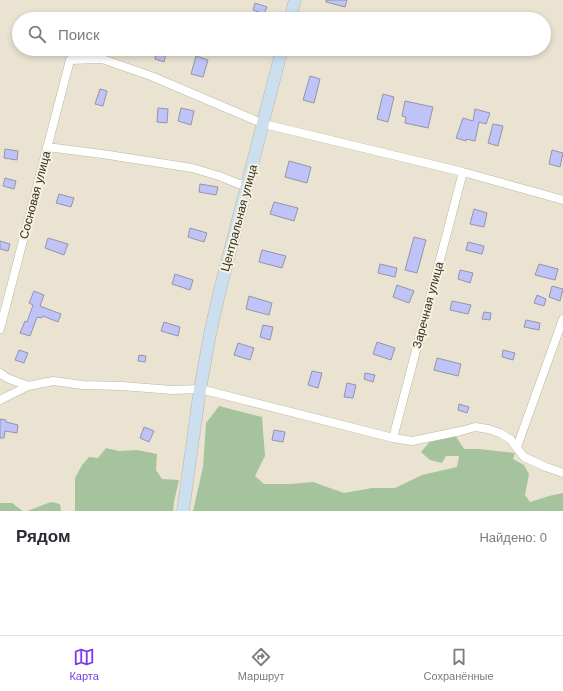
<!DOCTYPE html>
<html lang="ru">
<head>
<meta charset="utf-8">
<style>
  body { margin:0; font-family:Helvetica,sans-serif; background:#f7f7f7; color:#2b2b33 }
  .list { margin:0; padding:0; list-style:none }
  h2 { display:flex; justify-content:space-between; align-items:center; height:52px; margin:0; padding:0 16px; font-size:17px }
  h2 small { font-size:13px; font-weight:400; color:#7c7c81 }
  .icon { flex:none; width:22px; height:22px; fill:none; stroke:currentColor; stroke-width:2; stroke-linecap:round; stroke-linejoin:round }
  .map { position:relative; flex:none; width:563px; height:511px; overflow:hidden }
  .search { position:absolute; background:#fff; box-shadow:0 2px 6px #0003; left:12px; right:12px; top:12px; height:44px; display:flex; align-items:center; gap:10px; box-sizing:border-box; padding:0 14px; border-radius:22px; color:#7c7c81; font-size:15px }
  .sheet { height:124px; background:#fff }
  nav { display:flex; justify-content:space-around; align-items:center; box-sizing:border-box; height:56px; border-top:1px solid #e1e1e2; background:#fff; font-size:11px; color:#7c7c81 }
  nav a { display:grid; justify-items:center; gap:2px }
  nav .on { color:#7c3aed }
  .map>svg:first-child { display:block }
  .green { fill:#a5c49e }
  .building { fill:#c0c3f7; stroke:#9495a6 }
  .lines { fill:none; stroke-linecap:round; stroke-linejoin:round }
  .street-casing { stroke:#bcb6a5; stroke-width:9 }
  .secondary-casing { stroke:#bcb6a5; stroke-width:13 }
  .street { stroke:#fff; stroke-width:8 }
  .secondary { stroke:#cbdfef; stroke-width:12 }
  .labels { text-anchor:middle; stroke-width:4; stroke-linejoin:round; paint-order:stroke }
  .street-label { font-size:12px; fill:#302e27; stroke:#f7f1df }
</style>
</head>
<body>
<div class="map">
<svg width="563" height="511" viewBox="0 0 563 511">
  <rect width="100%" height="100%" fill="#eae3d2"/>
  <path class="green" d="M 219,406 L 262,417 L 265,456 L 255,476 L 264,484 L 291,484 L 313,482 L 344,493 L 372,488 L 395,488 L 422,475 L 457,467 L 459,456 L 446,456 L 442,463 L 430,460 L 421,452 L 433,438 L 455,435 L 464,449 L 479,449 L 515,453 L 513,459 L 524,465 L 529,474 L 525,495 L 530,502 L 549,496 L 563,493 L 563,511 L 193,511 L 203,467 L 206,423 Z
    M 106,448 L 119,451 L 137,450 L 157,454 L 156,470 L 162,479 L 179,480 L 174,502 L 173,511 L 75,511 L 75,478 L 82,465 L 89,457 L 98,458 Z
    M 51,502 L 60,504 L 61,511 L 27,511 Z
    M 0,503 L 12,503 L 23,511 L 0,511 Z"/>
  <path class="building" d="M 326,0 L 347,0 L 345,7 L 326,2 Z
    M 255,3 L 267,7 L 264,14 L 253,10 Z
    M 157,49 L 167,49 L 164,62 L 155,59 Z
    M 196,56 L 208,60 L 203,77 L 191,74 Z
    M 310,76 L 320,79 L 314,103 L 303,100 Z
    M 100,89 L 107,91 L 103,106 L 95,104 Z
    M 383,94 L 394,97 L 388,122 L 377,119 Z
    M 405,101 L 433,107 L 428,128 L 405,123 L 406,117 L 402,116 Z
    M 158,108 L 168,109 L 167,123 L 157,122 Z
    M 181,108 L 194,111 L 191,125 L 178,121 Z
    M 475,109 L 490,113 L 486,124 L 479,122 L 475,141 L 466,139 L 466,141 L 456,138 L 463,118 L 473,121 Z
    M 493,124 L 503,126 L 498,146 L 488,143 Z
    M 5,149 L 18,151 L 17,160 L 4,158 Z
    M 552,150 L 563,153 L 560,167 L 549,164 Z
    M 289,161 L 311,167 L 307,183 L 285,177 Z
    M 5,178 L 16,181 L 14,189 L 3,186 Z
    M 200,184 L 218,187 L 216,195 L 199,192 Z
    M 59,194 L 74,198 L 71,207 L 56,203 Z
    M 274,202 L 298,208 L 294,221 L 270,214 Z
    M 474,209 L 487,213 L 484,227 L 470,224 Z
    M 190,228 L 207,233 L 204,242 L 188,237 Z
    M 414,237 L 426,240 L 417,273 L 405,270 Z
    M 48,238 L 68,244 L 64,255 L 45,248 Z
    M 0,241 L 10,244 L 8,251 L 0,249 Z
    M 468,242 L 484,246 L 482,254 L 466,250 Z
    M 262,250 L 286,256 L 282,268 L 259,262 Z
    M 380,264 L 397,268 L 395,277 L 378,273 Z
    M 539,264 L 558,269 L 555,280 L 535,275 Z
    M 460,270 L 473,273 L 470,283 L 458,279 Z
    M 175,274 L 193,280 L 190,290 L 172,284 Z
    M 397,285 L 414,291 L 409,303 L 393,297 Z
    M 552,286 L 563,289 L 560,301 L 549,297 Z
    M 34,291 L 44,295 L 40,306 L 61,314 L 58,322 L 43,316 L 42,318 L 37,317 L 30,336 L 20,333 L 25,321 L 27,322 L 33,305 L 29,303 Z
    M 537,295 L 546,299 L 544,306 L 534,303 Z
    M 249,296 L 272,303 L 269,315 L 246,309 Z
    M 452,301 L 471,305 L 468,314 L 450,310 Z
    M 484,312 L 491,313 L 490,320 L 482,319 Z
    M 526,320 L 540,323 L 539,330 L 524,327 Z
    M 164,322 L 180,327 L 178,336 L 161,331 Z
    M 263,325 L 273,327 L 270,340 L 260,337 Z
    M 377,342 L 395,348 L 391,360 L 373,354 Z
    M 238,343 L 254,348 L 250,360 L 234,355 Z
    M 19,350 L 28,353 L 24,363 L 15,360 Z
    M 503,350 L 515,353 L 513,360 L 502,357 Z
    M 139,355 L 146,356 L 145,362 L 138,361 Z
    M 437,358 L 461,364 L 458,376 L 434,370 Z
    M 312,371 L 322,373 L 318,388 L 308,385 Z
    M 365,373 L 375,375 L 373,382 L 364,379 Z
    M 347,383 L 356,385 L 353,398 L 344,397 Z
    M 459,404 L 469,407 L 467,413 L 458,410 Z
    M 0,419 L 6,420 L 6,422 L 18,425 L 17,433 L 5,431 L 4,438 L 0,438 Z
    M 144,427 L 154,431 L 149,442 L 140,438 Z
    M 274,430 L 285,432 L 283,442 L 272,440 Z"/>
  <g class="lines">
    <g class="street-casing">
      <path id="street" d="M 47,147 L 102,154 L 192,168 L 219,176 L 239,184 L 247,186
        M 0,329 L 70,60 L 102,59 L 151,76 L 264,124 L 463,172 L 563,200
        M 0,373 L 7,378 L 28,386 L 53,381 L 83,385 L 122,386 L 172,390 L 200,389 L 393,438 L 412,441 L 461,431 L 475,427 L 488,429 L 500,433 L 510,439 L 524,457 L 546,467 L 563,473
        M 0,400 L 28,386
        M 393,438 L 463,172
        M 516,447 L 518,444 L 563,319"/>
    </g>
    <g class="secondary-casing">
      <path id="secondary" d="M 290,19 L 295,0
        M 183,511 L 200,389 L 211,329 L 221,286 L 282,49"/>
    </g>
    <use href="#street" class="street"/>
    <use href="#secondary" class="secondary"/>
  </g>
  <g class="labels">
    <g class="street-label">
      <text transform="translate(35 195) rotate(-75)" y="4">Сосновая улица</text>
      <text transform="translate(239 218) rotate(-75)" y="4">Центральная улица</text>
      <text transform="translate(428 305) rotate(-75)" y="4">Заречная улица</text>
    </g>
  </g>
</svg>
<div class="search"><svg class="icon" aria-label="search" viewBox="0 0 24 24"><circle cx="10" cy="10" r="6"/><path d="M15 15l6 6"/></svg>Поиск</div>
</div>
<section class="sheet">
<h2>Рядом<small>Найдено: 0</small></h2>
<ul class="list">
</ul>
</section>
<nav>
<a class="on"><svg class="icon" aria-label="map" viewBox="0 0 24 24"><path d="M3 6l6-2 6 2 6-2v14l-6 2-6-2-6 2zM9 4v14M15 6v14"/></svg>Карта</a>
<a><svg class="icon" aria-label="directions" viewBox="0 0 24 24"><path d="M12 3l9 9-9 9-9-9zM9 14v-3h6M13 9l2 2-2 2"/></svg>Маршрут</a>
<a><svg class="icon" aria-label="saved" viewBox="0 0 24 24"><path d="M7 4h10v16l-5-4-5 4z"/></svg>Сохранённые</a>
</nav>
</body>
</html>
